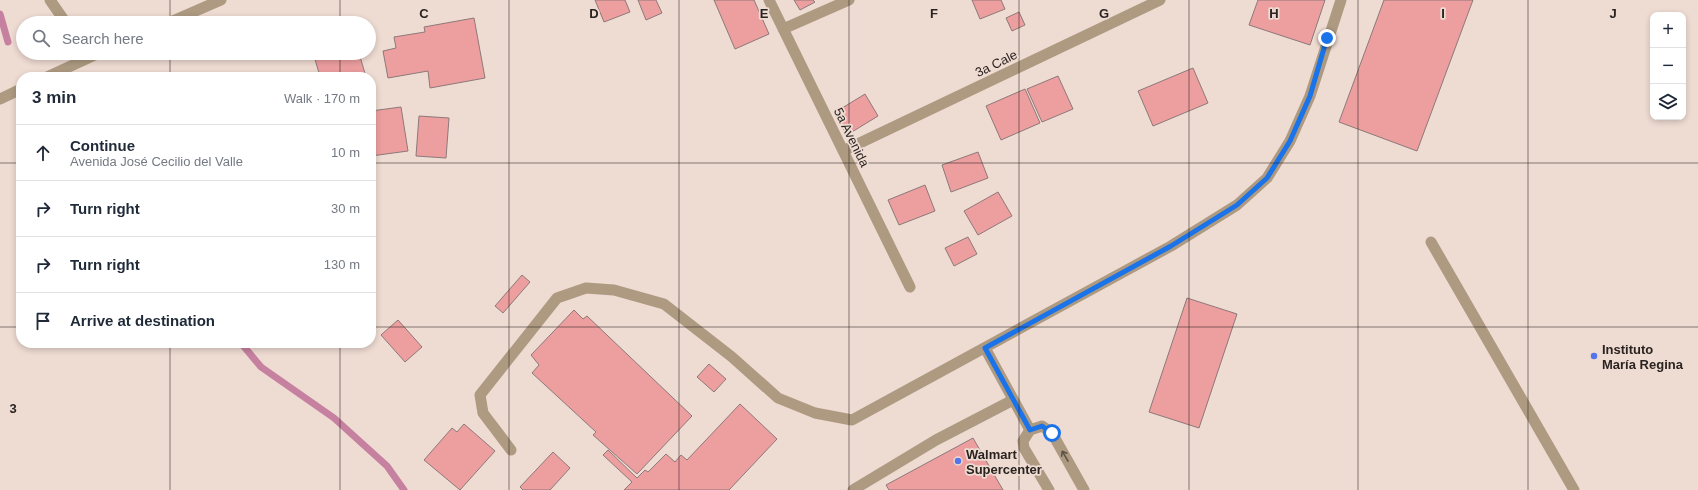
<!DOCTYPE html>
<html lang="en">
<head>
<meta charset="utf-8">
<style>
  body { margin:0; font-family:Arial,sans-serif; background:#f6f6f7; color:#1f2937 }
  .controls { position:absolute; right:12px; top:12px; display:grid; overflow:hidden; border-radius:8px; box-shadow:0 2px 6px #0003 }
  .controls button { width:36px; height:36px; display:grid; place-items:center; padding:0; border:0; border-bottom:1px solid #e0e1e3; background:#fff; color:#1f2937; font:20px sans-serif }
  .stop { position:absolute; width:12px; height:12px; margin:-9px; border:3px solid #1a73e8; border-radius:50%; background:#fff }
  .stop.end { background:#1a73e8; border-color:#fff; box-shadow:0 1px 4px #0008 }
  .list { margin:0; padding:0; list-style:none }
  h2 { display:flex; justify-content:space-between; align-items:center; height:52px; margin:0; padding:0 16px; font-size:17px }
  h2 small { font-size:13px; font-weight:400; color:#747a83 }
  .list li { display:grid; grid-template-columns:26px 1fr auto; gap:12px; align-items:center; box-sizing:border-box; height:56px; padding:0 16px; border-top:1px solid #e0e1e3 }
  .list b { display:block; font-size:15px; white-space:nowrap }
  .list p { margin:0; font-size:13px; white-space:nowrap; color:#747a83 }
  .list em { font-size:13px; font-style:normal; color:#747a83 }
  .icon { flex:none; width:22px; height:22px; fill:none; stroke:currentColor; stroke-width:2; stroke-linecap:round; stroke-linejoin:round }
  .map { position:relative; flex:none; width:1698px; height:490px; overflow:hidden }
  .search { position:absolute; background:#fff; box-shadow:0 2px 6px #0003; left:16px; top:16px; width:360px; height:44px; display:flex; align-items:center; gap:10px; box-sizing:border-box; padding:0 14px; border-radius:22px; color:#747a83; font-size:15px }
  .panel { position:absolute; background:#fff; box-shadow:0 2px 6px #0003; left:16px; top:72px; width:360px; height:276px; border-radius:16px }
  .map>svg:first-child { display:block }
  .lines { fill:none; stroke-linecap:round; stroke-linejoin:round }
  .stream { stroke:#c681a0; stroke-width:7 }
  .building { fill:#ed9e9f; stroke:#8d7979 }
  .service { stroke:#ae9a81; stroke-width:11 }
  .minor { stroke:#ae9a81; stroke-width:11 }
  .tertiary { stroke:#ae9a81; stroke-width:11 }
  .oneway { stroke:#5f5347 }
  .route { stroke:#1a73e8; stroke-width:5 }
  .grid { fill:none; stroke:#2a2320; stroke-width:1; stroke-opacity:0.55 }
  .poi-dot { fill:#5474e9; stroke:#eedbd2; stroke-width:1.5 }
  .labels { text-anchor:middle; stroke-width:3.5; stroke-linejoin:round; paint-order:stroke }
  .street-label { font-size:13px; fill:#2a2320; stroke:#eedbd2 }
  .poi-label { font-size:13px; font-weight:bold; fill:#2a2320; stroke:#eedbd2; text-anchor:start }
  .grid-label { font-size:13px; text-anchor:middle; font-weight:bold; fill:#2a2320; stroke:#eedbd2; stroke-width:3.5; stroke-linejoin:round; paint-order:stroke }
</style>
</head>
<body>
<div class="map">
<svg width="1698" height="490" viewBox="0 0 1698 490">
  <rect width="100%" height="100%" fill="#eedbd2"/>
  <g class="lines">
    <path class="stream" d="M 0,14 L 8,42
      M 241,343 L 261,367 L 334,418 L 387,466 L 404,490"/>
  </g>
  <path class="building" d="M 595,0 L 625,0 L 630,12 L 604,22 Z
    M 638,0 L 656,0 L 662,13 L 646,20 Z
    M 714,0 L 754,0 L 769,34 L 735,49 Z
    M 794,0 L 813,0 L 815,2 L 800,10 Z
    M 972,0 L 1001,0 L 1005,9 L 980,19 Z
    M 1258,0 L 1325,0 L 1310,45 L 1249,25 Z
    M 1384,0 L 1473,0 L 1417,151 L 1339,122 Z
    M 1019,12 L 1025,25 L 1012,31 L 1006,18 Z
    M 474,18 L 485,78 L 430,88 L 428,71 L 388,78 L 383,51 L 396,48 L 394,37 L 425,32 L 424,27 Z
    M 325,53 L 359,53 L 366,77 L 324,77 L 323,74 L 319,73 L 314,56 Z
    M 1193,68 L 1208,103 L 1153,126 L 1138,91 Z
    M 1058,76 L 1073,109 L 1042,122 L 1027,89 Z
    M 1025,89 L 1040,123 L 1001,140 L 986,106 Z
    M 865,94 L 878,116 L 847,135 L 834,113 Z
    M 401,107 L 408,151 L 371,156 L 371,111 Z
    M 419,116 L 449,118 L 446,158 L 416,156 Z
    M 978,152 L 988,178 L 951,192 L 942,165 Z
    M 925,185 L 935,211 L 899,225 L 888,200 Z
    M 998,192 L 1012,216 L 978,235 L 964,211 Z
    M 968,237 L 977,254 L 954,266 L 945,248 Z
    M 522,275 L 530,282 L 503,313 L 495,306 Z
    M 1187,298 L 1237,314 L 1199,428 L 1149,412 Z
    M 574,310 L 583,319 L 587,316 L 692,416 L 637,474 L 593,435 L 596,432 L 532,373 L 539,365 L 531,355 Z
    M 398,320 L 422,347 L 405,362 L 381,335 Z
    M 709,364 L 726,379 L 714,392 L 697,377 Z
    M 740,404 L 777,439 L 729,490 L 624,490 L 632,482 L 603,455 L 608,450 L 637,478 L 645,470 L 648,472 L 666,454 L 675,462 L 681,455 L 687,460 Z
    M 464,424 L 495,451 L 460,490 L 424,460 L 452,428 L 457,432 Z
    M 973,438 L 1003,490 L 889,490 L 886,485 Z
    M 553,452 L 570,468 L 550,490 L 523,490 L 520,487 Z"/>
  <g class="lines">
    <path class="service" d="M 1431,242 L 1574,490
      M 985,348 L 1030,430
      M 511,450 L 483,413 L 480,395 L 557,298 L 586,288 L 614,290 L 664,304 L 732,357 L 778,398 L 815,413 L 852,420 L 1171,246 L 1237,205 L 1267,178 L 1290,141 L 1310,96 L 1341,0
      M 853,490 L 936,440 L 1013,400"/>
    <path class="minor" d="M 50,0 L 66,23
      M 769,0 L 910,287
      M 783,29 L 849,0
      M 843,151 L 1160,0
      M 1049,490 L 1024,448 L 1023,441 L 1030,430 L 1042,426 L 1052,433 L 1084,490"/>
    <path class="tertiary" d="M 168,23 L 221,0
      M 47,77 L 99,53
      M 0,99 L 21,89"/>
  </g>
  <defs><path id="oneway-shaft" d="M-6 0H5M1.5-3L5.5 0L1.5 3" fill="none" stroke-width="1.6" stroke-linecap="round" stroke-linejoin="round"/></defs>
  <use class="oneway" href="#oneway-shaft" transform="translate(1065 456) rotate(-120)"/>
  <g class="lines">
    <path class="route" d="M 1052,433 L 1042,426 L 1030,430 L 985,348 L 1171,246 L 1237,205 L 1267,178 L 1290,141 L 1310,96 L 1327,38"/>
  </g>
  <path class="grid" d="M 170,0 L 170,23M 340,0 L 340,23M 509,0 L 509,490M 679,0 L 679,490M 849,0 L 849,490M 1019,0 L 1019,490M 1189,0 L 1189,490M 1358,0 L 1358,490M 1528,0 L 1528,490M 170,53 L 170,77M 340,53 L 340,77M 0,163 L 21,163M 371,163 L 1698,163M 0,327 L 21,327M 371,327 L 1698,327M 170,343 L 170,490M 340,343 L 340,490"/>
  <g class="poi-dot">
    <circle cx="1594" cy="356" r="4"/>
    <circle cx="958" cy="461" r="4"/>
  </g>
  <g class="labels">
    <g class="street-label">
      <text transform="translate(996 63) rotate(-26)" y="5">3a Cale</text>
      <text transform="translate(852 137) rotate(64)" y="5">5a Avenida</text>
    </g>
    <g class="poi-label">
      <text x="1602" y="354">Instituto<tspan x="1602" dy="15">María Regina</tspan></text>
      <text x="966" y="459">Walmart<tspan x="966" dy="15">Supercenter</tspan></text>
    </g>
  </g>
  <g class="grid-label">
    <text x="424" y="18">C</text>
    <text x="594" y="18">D</text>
    <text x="764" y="18">E</text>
    <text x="934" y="18">F</text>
    <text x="1104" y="18">G</text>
    <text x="1274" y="18">H</text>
    <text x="1443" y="18">I</text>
    <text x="1613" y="18">J</text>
    <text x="13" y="413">3</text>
  </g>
</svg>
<div class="controls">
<button>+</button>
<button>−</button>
<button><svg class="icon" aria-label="layers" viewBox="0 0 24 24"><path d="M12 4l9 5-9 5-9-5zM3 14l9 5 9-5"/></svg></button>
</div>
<div class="stop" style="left:1052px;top:433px"></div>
<div class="stop end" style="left:1327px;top:38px"></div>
<div class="search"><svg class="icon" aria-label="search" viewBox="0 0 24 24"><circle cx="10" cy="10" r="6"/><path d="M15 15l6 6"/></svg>Search here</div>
<section class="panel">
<h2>3 min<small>Walk · 170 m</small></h2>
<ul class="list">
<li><svg class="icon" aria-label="ahead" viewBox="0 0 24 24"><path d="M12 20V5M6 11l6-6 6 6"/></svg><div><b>Continue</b><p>Avenida José Cecilio del Valle</p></div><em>10 m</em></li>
<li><svg class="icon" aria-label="right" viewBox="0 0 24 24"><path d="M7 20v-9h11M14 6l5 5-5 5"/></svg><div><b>Turn right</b></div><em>30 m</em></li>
<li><svg class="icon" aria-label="right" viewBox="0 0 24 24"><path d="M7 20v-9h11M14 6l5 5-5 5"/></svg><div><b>Turn right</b></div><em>130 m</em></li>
<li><svg class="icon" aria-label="arrive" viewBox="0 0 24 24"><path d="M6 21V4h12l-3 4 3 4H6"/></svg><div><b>Arrive at destination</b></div></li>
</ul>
</section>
</div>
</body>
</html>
